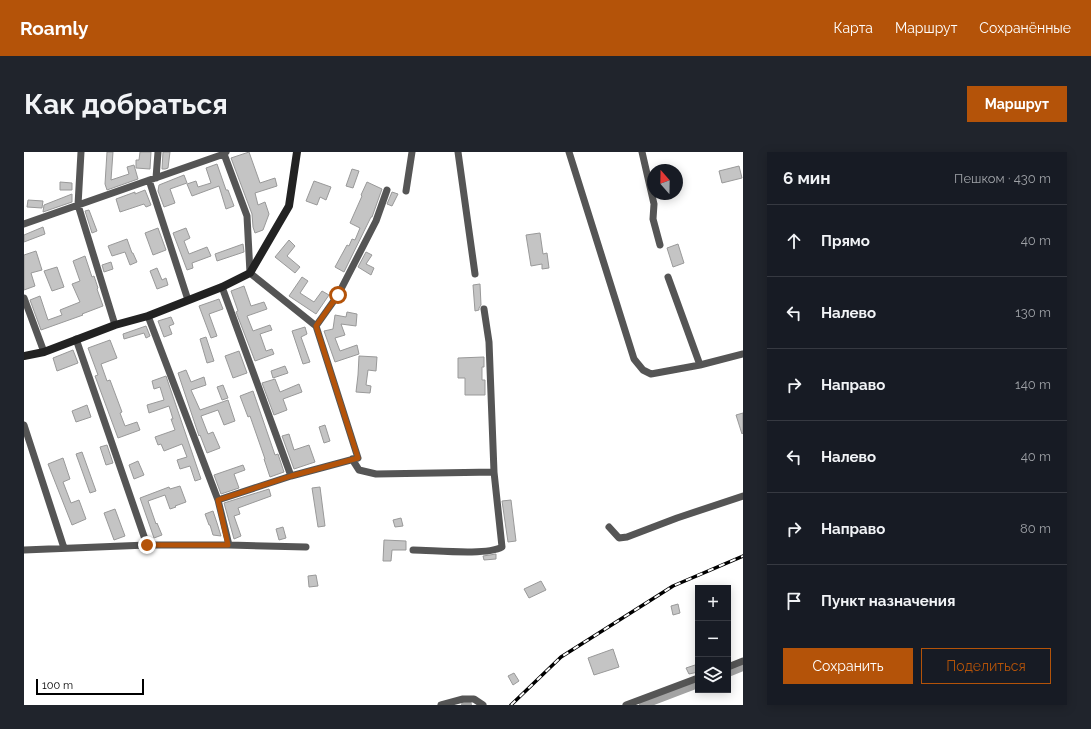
<!DOCTYPE html>
<html lang="ru">
<head>
<meta charset="utf-8">
<style>
  body { margin:0; font-family:Raleway,sans-serif; background:#20242c; color:#f1f3f6 }
  .controls { position:absolute; right:12px; bottom:12px; display:grid; overflow:hidden; border-radius:0px; box-shadow:0 2px 10px #0003 }
  .controls button { width:36px; height:36px; display:grid; place-items:center; padding:0; border:0; border-bottom:1px solid #363941; background:#171b24; color:#f1f3f6; font:20px sans-serif }
  .compass { position:absolute; left:623px; top:12px; width:36px; height:36px; border-radius:50%; background:#171b24; box-shadow:0 2px 10px #0003; rotate:340deg }
  .scale { position:absolute; left:12px; bottom:10px; width:108px; box-sizing:border-box; padding-left:4px; border:2px solid #000; border-top:0; font-size:11px; line-height:14px; white-space:nowrap; color:#000; -webkit-text-stroke:3px #fff; paint-order:stroke }
  .stop { position:absolute; width:12px; height:12px; margin:-9px; border:3px solid #b45309; border-radius:50%; background:#fff }
  .stop.end { background:#b45309; border-color:#fff; box-shadow:0 1px 4px #0008 }
  .list { margin:0; padding:0; list-style:none }
  h2 { display:flex; justify-content:space-between; align-items:center; height:52px; margin:0; padding:0 16px; font-size:17px }
  h2 small { font-size:13px; font-weight:400; color:#9ea1a6 }
  .list li { display:grid; grid-template-columns:26px 1fr auto; gap:12px; align-items:center; box-sizing:border-box; height:72px; padding:0 16px; border-top:1px solid #363941 }
  .list b { display:block; font-size:15px; white-space:nowrap }
  .list em { font-size:13px; font-style:normal; color:#9ea1a6 }
  .actions { display:flex; gap:8px; padding:12px 16px }
  .actions a { flex:1; padding:9px 0; border:1px solid #b45309; border-radius:0px; text-align:center; font-size:14px; color:#b45309 }
  .actions .main { background:#b45309; color:#fff }
  .icon { flex:none; width:22px; height:22px; fill:none; stroke:currentColor; stroke-width:2; stroke-linecap:round; stroke-linejoin:round }
  .map { position:relative; flex:none; width:719px; height:553px; overflow:hidden; border-radius:0px }
  header { display:flex; align-items:center; gap:24px; box-sizing:border-box; height:56px; padding:0 20px; background:#b45309; color:#fff }
  header strong { font-size:19px }
  nav { display:flex; gap:22px; margin-inline-start:auto; font-size:14px }
  .intro { display:flex; align-items:center; justify-content:space-between; box-sizing:border-box; height:96px; padding:0 24px }
  h1 { margin:0; font-size:28px }
  .button { padding:10px 18px; border-radius:0px; background:#b45309; color:#fff; font-size:14px; font-weight:700 }
  main { display:flex; gap:24px; padding:0 24px }
  aside { flex:1; background:#171b24; border-radius:0px; box-shadow:0 2px 10px #0003 }
  .map>svg:first-child { display:block }
  .lines { fill:none; stroke-linecap:round; stroke-linejoin:round }
  .canal { stroke:#a3a3a3; stroke-width:8 }
  .building { fill:#c4c4c4; stroke:#999 }
  .street { stroke:#555; stroke-width:7 }
  .secondary { stroke:#222; stroke-width:8 }
  .rail-casing { stroke:#000; stroke-width:3.5 }
  .rail { stroke:#fff; stroke-width:2; stroke-dasharray:6; stroke-linecap:butt }
  .route { stroke:#b45309; stroke-width:5 }
</style>
</head>
<body>
<header>
<strong>Roamly</strong>
<nav><a>Карта</a><a>Маршрут</a><a>Сохранённые</a></nav>
</header>
<div class="intro"><h1>Как добраться</h1><a class="button">Маршрут</a></div>
<main>
<div class="map">
<svg width="719" height="553" viewBox="0 0 719 553">
  <rect width="100%" height="100%" fill="#fff"/>
  <g class="lines">
    <path class="canal" d="M 704,521 L 719,515
      M 441,553 L 444,553
      M 619,553 L 674,532"/>
  </g>
  <path class="building" d="M 83,0 L 89,0 L 87,28 L 105,22 L 103,15 L 110,13 L 114,27 L 83,38 L 81,32 Z
    M 116,0 L 127,0 L 126,17 L 112,16 L 112,8 L 115,8 Z
    M 139,0 L 146,0 L 144,16 L 141,17 L 138,17 Z
    M 225,0 L 236,31 L 251,26 L 253,34 L 231,41 L 234,53 L 241,50 L 245,62 L 239,78 L 231,81 L 229,75 L 228,62 L 207,6 Z
    M 193,12 L 202,38 L 204,38 L 210,54 L 202,57 L 195,34 L 168,44 L 163,32 L 172,29 L 174,35 L 187,31 L 182,16 Z
    M 715,14 L 718,26 L 698,31 L 695,19 Z
    M 328,17 L 335,19 L 329,36 L 322,34 Z
    M 160,23 L 163,31 L 146,37 L 151,51 L 140,55 L 134,39 L 135,33 Z
    M 290,29 L 307,35 L 302,48 L 296,45 L 293,53 L 282,49 Z
    M 36,30 L 48,31 L 48,38 L 36,38 Z
    M 343,30 L 358,37 L 348,65 L 347,65 L 320,120 L 311,115 L 323,93 L 325,94 L 328,87 L 331,88 L 336,76 L 326,71 L 338,44 L 337,43 Z
    M 121,38 L 127,53 L 122,55 L 120,52 L 96,60 L 92,47 L 111,40 L 111,42 Z
    M 368,40 L 374,42 L 368,54 L 363,52 Z
    M 48,42 L 48,50 L 19,60 L 20,53 Z
    M 4,48 L 19,49 L 18,56 L 3,55 Z
    M 65,58 L 73,79 L 68,81 L 61,59 Z
    M 19,75 L 21,82 L 0,90 L 0,83 Z
    M 134,76 L 142,98 L 129,103 L 121,81 Z
    M 162,76 L 166,86 L 160,89 L 165,102 L 183,95 L 187,104 L 168,111 L 169,116 L 163,118 L 149,81 Z
    M 516,81 L 519,102 L 523,101 L 525,116 L 518,117 L 518,112 L 507,114 L 502,83 Z
    M 103,87 L 108,101 L 109,101 L 113,110 L 106,113 L 101,100 L 88,104 L 84,94 Z
    M 265,88 L 271,94 L 263,104 L 276,115 L 271,121 L 251,105 Z
    M 219,92 L 220,100 L 193,109 L 191,102 Z
    M 654,92 L 660,111 L 649,115 L 643,96 Z
    M 12,99 L 18,118 L 7,121 L 11,134 L 0,138 L 0,103 Z
    M 342,100 L 348,103 L 342,112 L 350,116 L 347,123 L 334,115 Z
    M 61,104 L 68,125 L 70,124 L 74,136 L 73,137 L 79,154 L 58,162 L 59,163 L 17,178 L 6,148 L 16,144 L 24,168 L 38,163 L 36,158 L 56,150 L 48,132 L 56,129 L 49,109 Z
    M 87,110 L 89,117 L 80,120 L 78,113 Z
    M 33,115 L 40,135 L 28,139 L 20,119 Z
    M 133,116 L 138,128 L 142,126 L 144,133 L 133,137 L 126,119 Z
    M 278,125 L 284,129 L 276,141 L 290,150 L 298,139 L 305,143 L 292,162 L 265,144 Z
    M 456,132 L 457,153 L 455,156 L 455,158 L 451,159 L 449,133 Z
    M 220,134 L 227,154 L 240,150 L 243,157 L 223,164 L 229,179 L 246,173 L 248,178 L 236,182 L 242,199 L 248,197 L 250,202 L 231,209 L 212,160 L 214,159 L 207,139 Z
    M 195,147 L 199,157 L 185,162 L 193,184 L 187,186 L 175,154 Z
    M 323,160 L 333,162 L 332,174 L 317,172 L 321,183 L 311,186 L 316,199 L 333,193 L 335,202 L 311,210 L 300,179 L 309,177 L 311,163 L 322,165 Z
    M 147,165 L 150,172 L 145,174 L 148,182 L 140,185 L 134,169 Z
    M 122,174 L 126,184 L 122,186 L 120,181 L 100,187 L 99,182 Z
    M 281,175 L 283,182 L 277,185 L 286,210 L 279,212 L 268,179 Z
    M 182,185 L 190,209 L 183,211 L 176,187 Z
    M 86,188 L 93,206 L 77,212 L 83,229 L 86,228 L 98,260 L 96,261 L 101,274 L 113,270 L 116,278 L 94,286 L 71,224 L 74,223 L 64,196 Z
    M 49,198 L 54,211 L 33,219 L 29,206 Z
    M 215,199 L 223,221 L 209,226 L 201,204 Z
    M 335,204 L 353,205 L 352,219 L 344,218 L 342,233 L 347,234 L 346,241 L 332,240 L 334,223 Z
    M 460,205 L 460,215 L 458,215 L 458,228 L 461,228 L 461,243 L 441,243 L 441,226 L 434,226 L 434,206 Z
    M 261,214 L 264,221 L 249,226 L 247,219 Z
    M 162,218 L 167,230 L 180,225 L 182,233 L 167,238 L 176,258 L 204,248 L 211,269 L 200,273 L 194,258 L 177,264 L 184,282 L 189,280 L 196,296 L 183,301 L 176,283 L 175,284 L 154,221 Z
    M 142,224 L 177,327 L 171,329 L 166,314 L 156,317 L 153,308 L 163,305 L 158,292 L 140,299 L 137,292 L 134,293 L 131,285 L 151,278 L 147,267 L 149,267 L 145,254 L 125,261 L 123,253 L 140,248 L 136,235 L 130,237 L 128,229 Z
    M 251,227 L 256,240 L 275,232 L 278,240 L 259,247 L 263,258 L 250,263 L 238,231 Z
    M 199,233 L 204,246 L 198,248 L 193,235 Z
    M 229,239 L 251,303 L 254,302 L 260,320 L 246,325 L 240,307 L 241,307 L 226,264 L 224,265 L 216,244 Z
    M 63,253 L 67,265 L 52,270 L 48,259 Z
    M 719,261 L 719,281 L 718,282 L 712,263 Z
    M 301,273 L 306,289 L 300,291 L 295,275 Z
    M 265,282 L 270,298 L 285,293 L 291,310 L 270,317 L 258,284 Z
    M 83,293 L 89,311 L 82,313 L 76,295 Z
    M 58,300 L 72,339 L 66,341 L 52,302 Z
    M 39,306 L 46,327 L 39,330 L 47,351 L 55,348 L 62,367 L 48,373 L 24,312 Z
    M 114,309 L 120,323 L 110,327 L 105,313 Z
    M 219,313 L 221,318 L 210,322 L 215,336 L 197,342 L 190,323 Z
    M 156,334 L 162,350 L 151,354 L 152,355 L 146,357 L 141,343 L 124,349 L 132,372 L 133,371 L 138,383 L 130,386 L 116,346 L 145,335 L 146,337 Z
    M 296,335 L 301,374 L 294,375 L 288,336 Z
    M 245,337 L 247,344 L 214,356 L 216,362 L 210,364 L 217,384 L 210,387 L 200,351 Z
    M 487,348 L 492,389 L 484,390 L 478,349 Z
    M 91,357 L 101,384 L 90,388 L 80,361 Z
    M 189,359 L 193,371 L 197,384 L 189,383 L 186,373 L 185,373 L 181,362 Z
    M 377,366 L 379,374 L 371,375 L 369,368 Z
    M 259,375 L 262,386 L 255,388 L 252,377 Z
    M 360,388 L 382,389 L 382,398 L 368,398 L 367,409 L 359,409 Z
    M 472,402 L 472,407 L 460,408 L 459,404 Z
    M 292,423 L 294,434 L 285,435 L 284,424 Z
    M 517,429 L 522,438 L 505,446 L 500,437 Z
    M 654,452 L 656,461 L 649,463 L 647,454 Z
    M 589,497 L 595,515 L 570,523 L 564,506 Z
    M 674,512 L 674,520 L 665,522 L 662,516 Z
    M 490,521 L 495,529 L 489,533 L 484,524 Z"/>
  <g class="lines">
    <path class="street" d="M 57,0 L 54,53 L 91,173
      M 434,0 L 451,122
      M 545,0 L 610,207 L 619,218 L 627,222 L 676,213 L 719,202
      M 618,0 L 630,52 L 629,67 L 636,93
      M 132,26 L 134,0
      M 125,28 L 164,148
      M 382,39 L 388,0
      M 0,72 L 200,2 L 202,0
      M 644,125 L 676,213
      M 198,135 L 267,324
      M 0,146 L 20,200
      M 460,157 L 465,190 L 470,320
      M 124,164 L 194,348 L 205,393
      M 292,174 L 314,143 L 352,69 L 363,38
      M 52,187 L 123,393
      M 0,273 L 40,396
      M 328,307 L 335,318 L 352,322 L 470,320 L 478,395 C 462,404 409,398 389,398
      M 194,348 L 267,324 L 334,306 L 292,174 L 226,121 L 223,64 L 200,2
      M 585,375 L 595,386 L 603,385 L 653,366 L 719,344
      M 0,398 L 123,393 L 205,393 L 282,395
      M 704,515 L 719,509
      M 417,553 L 439,547 L 450,547 L 459,553
      M 602,553 L 674,526"/>
    <path class="secondary" d="M 0,204 L 20,200 L 91,173 L 124,164 L 198,135 L 226,121 L 265,54 L 273,0"/>
    <g class="rail-casing">
      <path id="rail" d="M 487,553 L 537,505 L 649,434 L 719,404"/>
    </g>
    <use href="#rail" class="rail"/>
  </g>
  <g class="lines">
    <path class="route" d="M 123,393 L 204,393 L 194,348 L 267,324 L 334,306 L 292,174 L 314,143"/>
  </g>
</svg>
<div class="controls">
<button>+</button>
<button>−</button>
<button><svg class="icon" aria-label="layers" viewBox="0 0 24 24"><path d="M12 4l9 5-9 5-9-5zM3 14l9 5 9-5"/></svg></button>
</div>
<svg class="compass" viewBox="-18 -18 36 36"><path d="M0-13l5 13h-10z" fill="#e53935"/><path d="M0 13l5-13h-10z" fill="#9ea1a6"/></svg>
<div class="scale">100 m</div>
<div class="stop" style="left:314px;top:143px"></div>
<div class="stop end" style="left:123px;top:393px"></div>
</div>
<aside>
<h2>6 мин<small>Пешком · 430 m</small></h2>
<ul class="list">
<li><svg class="icon" aria-label="ahead" viewBox="0 0 24 24"><path d="M12 20V5M6 11l6-6 6 6"/></svg><div><b>Прямо</b></div><em>40 m</em></li>
<li><svg class="icon" aria-label="left" viewBox="0 0 24 24"><path d="M17 20v-9H6M10 6l-5 5 5 5"/></svg><div><b>Налево</b></div><em>130 m</em></li>
<li><svg class="icon" aria-label="right" viewBox="0 0 24 24"><path d="M7 20v-9h11M14 6l5 5-5 5"/></svg><div><b>Направо</b></div><em>140 m</em></li>
<li><svg class="icon" aria-label="left" viewBox="0 0 24 24"><path d="M17 20v-9H6M10 6l-5 5 5 5"/></svg><div><b>Налево</b></div><em>40 m</em></li>
<li><svg class="icon" aria-label="right" viewBox="0 0 24 24"><path d="M7 20v-9h11M14 6l5 5-5 5"/></svg><div><b>Направо</b></div><em>80 m</em></li>
<li><svg class="icon" aria-label="arrive" viewBox="0 0 24 24"><path d="M6 21V4h12l-3 4 3 4H6"/></svg><div><b>Пункт назначения</b></div></li>
</ul>
<div class="actions"><a class="main">Сохранить</a><a>Поделиться</a></div>
</aside>
</main>
</body>
</html>
